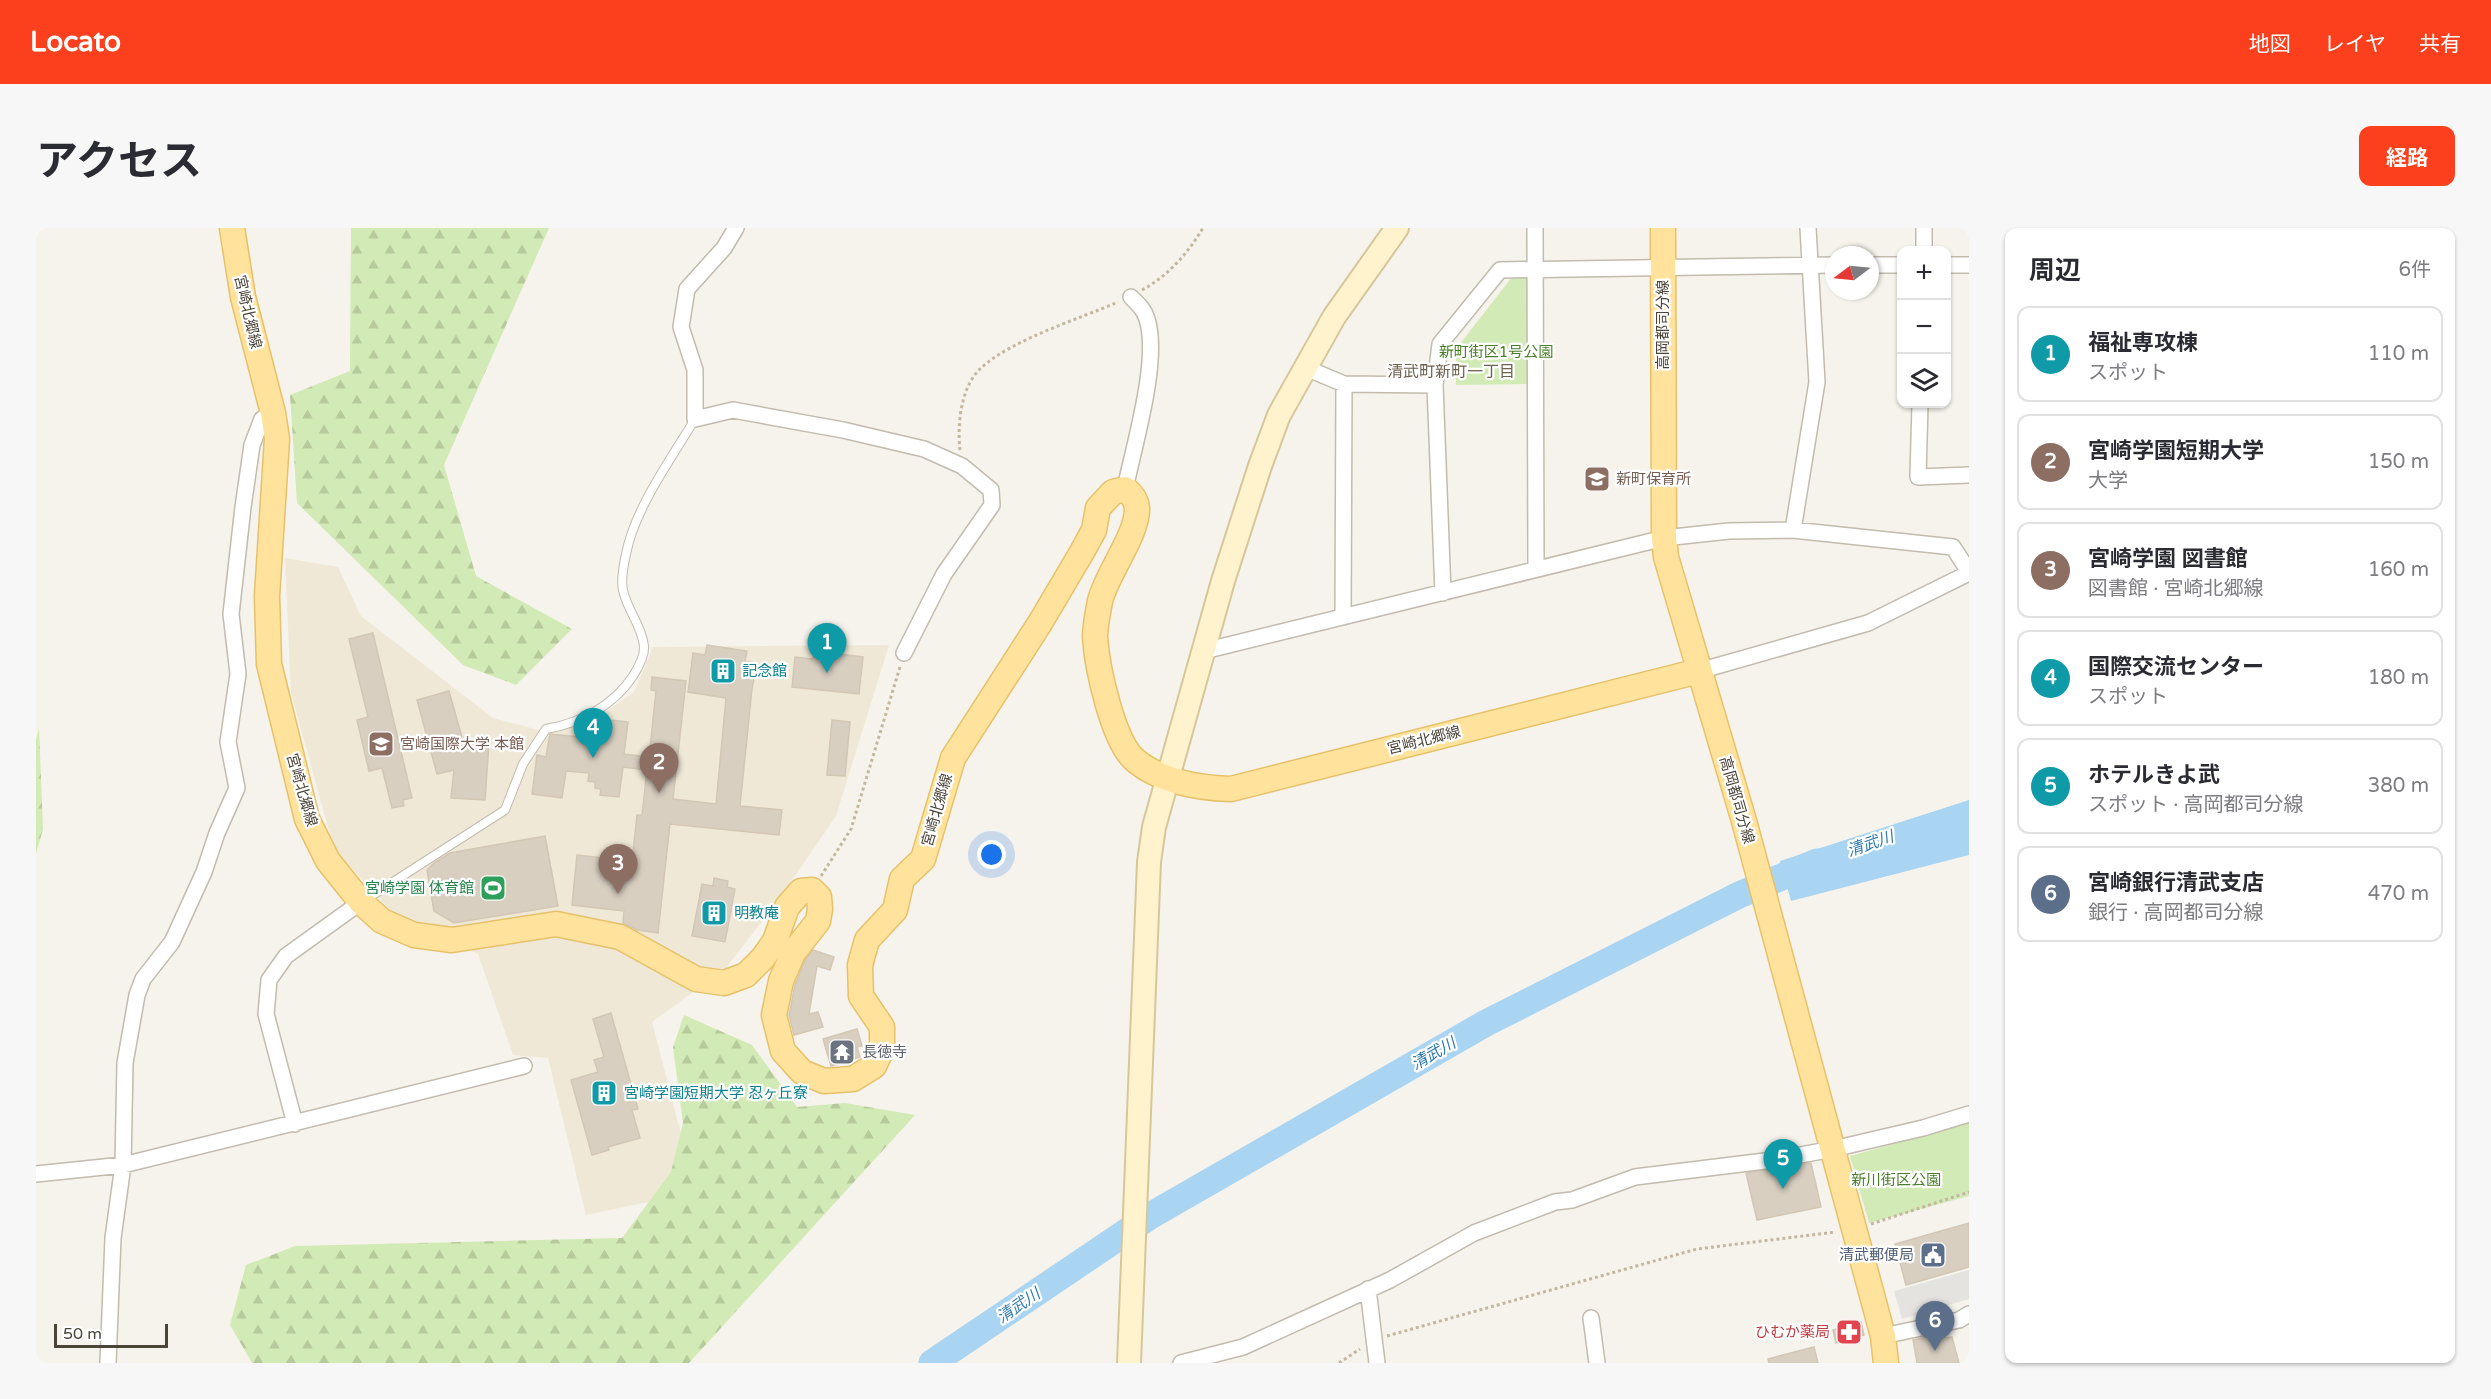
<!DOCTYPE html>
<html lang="ja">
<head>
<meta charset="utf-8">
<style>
  body { margin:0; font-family:"Varela Round","Noto Sans JP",sans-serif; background:#f7f7f7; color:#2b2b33 }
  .controls { position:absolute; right:18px; top:18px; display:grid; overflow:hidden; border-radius:12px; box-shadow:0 2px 4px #0004 }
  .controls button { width:54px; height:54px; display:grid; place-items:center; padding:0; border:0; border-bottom:2px solid #e1e1e2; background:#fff; color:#2b2b33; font:30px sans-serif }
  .compass { position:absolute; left:1789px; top:18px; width:54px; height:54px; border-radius:50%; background:#fff; box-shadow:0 2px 4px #0004; rotate:254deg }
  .scale { position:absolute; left:18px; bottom:15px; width:114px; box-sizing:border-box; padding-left:6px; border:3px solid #4b4439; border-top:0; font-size:16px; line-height:21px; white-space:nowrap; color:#4b4439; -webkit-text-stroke:4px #fff; paint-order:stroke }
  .you { position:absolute; left:956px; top:627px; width:21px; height:21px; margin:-15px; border:4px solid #fff; border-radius:50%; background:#1a73e8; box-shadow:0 0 0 9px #1a73e833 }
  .badge { display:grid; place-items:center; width:39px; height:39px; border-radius:50%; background:#fc3f1d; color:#fff; font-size:20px; font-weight:700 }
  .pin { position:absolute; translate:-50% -50px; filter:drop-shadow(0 2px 3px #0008) }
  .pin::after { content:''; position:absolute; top:32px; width:21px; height:18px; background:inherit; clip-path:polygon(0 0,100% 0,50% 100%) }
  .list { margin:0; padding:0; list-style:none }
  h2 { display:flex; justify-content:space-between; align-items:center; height:78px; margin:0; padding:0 24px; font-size:26px }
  h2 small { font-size:20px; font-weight:400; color:#7c7c81 }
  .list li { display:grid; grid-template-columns:39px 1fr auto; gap:18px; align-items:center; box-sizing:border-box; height:96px; margin:0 12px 12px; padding:0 12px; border:2px solid #e1e1e2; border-radius:12px }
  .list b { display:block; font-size:22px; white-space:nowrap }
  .list p { margin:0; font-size:20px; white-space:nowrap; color:#7c7c81 }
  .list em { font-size:20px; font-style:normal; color:#7c7c81 }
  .icon { flex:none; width:33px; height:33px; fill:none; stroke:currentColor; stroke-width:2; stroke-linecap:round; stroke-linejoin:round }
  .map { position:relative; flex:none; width:1933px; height:1135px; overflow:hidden; border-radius:12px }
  header { display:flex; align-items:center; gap:36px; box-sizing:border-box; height:84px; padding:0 30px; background:#fc3f1d; color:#fff }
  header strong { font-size:28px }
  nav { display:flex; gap:33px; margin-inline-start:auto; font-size:21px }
  .intro { display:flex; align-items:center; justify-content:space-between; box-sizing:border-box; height:144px; padding:0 36px }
  h1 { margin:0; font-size:42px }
  .button { padding:15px 27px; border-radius:12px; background:#fc3f1d; color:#fff; font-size:21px; font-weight:700 }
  main { display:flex; gap:36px; padding:0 36px }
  aside { flex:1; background:#fff; border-radius:12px; box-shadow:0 2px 4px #0004 }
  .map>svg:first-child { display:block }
  .education { fill:#efe8d6 }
  .forest { fill:url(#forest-firs) }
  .park { fill:#d2eab5 }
  .parking { fill:#e5e3e0 }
  .water { fill:#a9d4f2 }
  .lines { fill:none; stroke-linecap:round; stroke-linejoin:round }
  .river { stroke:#a9d4f2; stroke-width:27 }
  .building { fill:#d8cfc1; stroke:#d3c7b4; stroke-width:1.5 }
  .lane-casing { stroke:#c2bbae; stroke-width:10 }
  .street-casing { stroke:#c2bbae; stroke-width:18 }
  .secondary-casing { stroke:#d6c79b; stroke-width:26 }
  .primary-casing { stroke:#e6c16a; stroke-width:27 }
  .path { stroke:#c4b79f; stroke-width:3; stroke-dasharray:3 3; stroke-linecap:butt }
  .lane { stroke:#fff; stroke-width:8 }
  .street { stroke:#fff; stroke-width:15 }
  .secondary { stroke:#fff3cd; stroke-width:22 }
  .primary { stroke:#ffe39c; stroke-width:24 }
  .labels { text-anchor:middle; stroke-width:4.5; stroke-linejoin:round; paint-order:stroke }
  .street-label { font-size:15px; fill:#4b4439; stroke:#fff }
  .park-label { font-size:15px; fill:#4a7f2a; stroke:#fff }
  .education-label { font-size:15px; fill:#785e54; stroke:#fff; text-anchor:start }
  .culture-label { font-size:15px; fill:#0d838f; stroke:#fff; text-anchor:start }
  .leisure-label { font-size:15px; fill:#27864d; stroke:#fff; text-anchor:end }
  .worship-label { font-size:15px; fill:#5b616d; stroke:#fff; text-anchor:start }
  .service-label { font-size:15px; fill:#4e5e75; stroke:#fff; text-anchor:end }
  .health-label { font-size:15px; fill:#be3a42; stroke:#fff; text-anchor:end }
  .neighbourhood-label { font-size:16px; fill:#6e6250; stroke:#fff }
  .water-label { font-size:16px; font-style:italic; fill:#2e7ab2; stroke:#fff }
</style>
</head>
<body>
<header>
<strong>Locato</strong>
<nav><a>地図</a><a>レイヤ</a><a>共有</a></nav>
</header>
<div class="intro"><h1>アクセス</h1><a class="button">経路</a></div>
<main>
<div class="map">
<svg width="1933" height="1135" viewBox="0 0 1933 1135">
  <defs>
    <pattern id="forest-firs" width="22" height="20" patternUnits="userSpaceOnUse" patternTransform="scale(1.5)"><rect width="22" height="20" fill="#d2eab5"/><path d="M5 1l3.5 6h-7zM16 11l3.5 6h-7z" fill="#b6ca9c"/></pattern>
  </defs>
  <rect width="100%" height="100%" fill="#f6f3ec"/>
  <path class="education" d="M 249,330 L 302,339 L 325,388 L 457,490 L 510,504 L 560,491 L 598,464 L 617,419 L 853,417 L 800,588 L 741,674 L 690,740 L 616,794 L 660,964 L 550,987 L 512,830 L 477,827 L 442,726 L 355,683 L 298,621 L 255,465 Z"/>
  <path class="forest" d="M 315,0 L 513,0 L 408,237 L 440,348 L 536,401 L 480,457 L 427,437 L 261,275 L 254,167 L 314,143 Z
    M 3,500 L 7,601 L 0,626 L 0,512 Z
    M 648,787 L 716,817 L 761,879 L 809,875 L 879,887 L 653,1135 L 216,1135 L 194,1097 L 210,1037 L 259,1018 L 586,1010 L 635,944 L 647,895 L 637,819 Z"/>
  <path class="park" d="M 1495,48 L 1494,156 L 1420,157 L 1420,121 L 1476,49 Z
    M 1933,895 L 1933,968 L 1833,995 L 1814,928 Z"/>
  <path class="parking" d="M 1933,1042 L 1933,1071 L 1866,1091 L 1858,1063 Z"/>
  <path class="water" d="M 1933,572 L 1933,627 L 1755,673 L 1744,633 Z"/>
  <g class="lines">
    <path class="river" d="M 896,1135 L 1114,988 L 1450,795 L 1703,667 L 1781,634"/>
  </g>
  <path class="building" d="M 337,405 L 376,570 L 367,572 L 368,578 L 356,580 L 346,540 L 333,543 L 321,492 L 332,489 L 313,411 Z
    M 671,417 L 711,423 L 709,433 L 721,435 L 716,461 L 704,578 L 746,582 L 743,607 L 634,596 L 622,705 L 601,702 L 587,695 L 588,683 L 536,677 L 541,627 L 596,633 L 601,587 L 606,587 L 611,542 L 587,539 L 583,569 L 564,567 L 565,561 L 559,560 L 559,554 L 552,553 L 553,545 L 530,543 L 526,570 L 496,566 L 501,527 L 510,529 L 514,506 L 544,509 L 545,503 L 558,505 L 559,499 L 573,501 L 574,492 L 592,494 L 588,526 L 613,529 L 620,463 L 615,462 L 616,449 L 650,453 L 637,571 L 680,576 L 690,470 L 652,464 L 657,425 L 669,427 Z
    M 778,423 L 827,429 L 823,466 L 756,459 L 759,429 L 777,431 Z
    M 413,463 L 427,513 L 453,515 L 449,572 L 415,570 L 418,542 L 401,546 L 381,472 Z
    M 796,492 L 814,494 L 809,548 L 791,547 Z
    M 509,608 L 522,678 L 418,695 L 398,683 L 391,642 L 398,635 L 414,625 Z
    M 678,650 L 692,653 L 691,659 L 699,661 L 689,714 L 656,708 L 666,656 L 677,658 Z
    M 777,722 L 798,729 L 794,742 L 781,738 L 773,786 L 782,784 L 787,799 L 758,807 L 753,787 L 759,757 L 769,732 Z
    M 575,785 L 602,881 L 596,882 L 604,910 L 572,919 L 573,922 L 556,927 L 535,852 L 562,844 L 558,832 L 568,829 L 557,791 Z
    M 821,801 L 826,818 L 821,819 L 824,829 L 795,838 L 787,811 Z
    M 1775,935 L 1785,979 L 1721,992 L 1710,945 Z
    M 1933,995 L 1933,1039 L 1870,1057 L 1859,1016 Z
    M 1825,1094 L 1828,1107 L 1800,1115 L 1797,1102 Z
    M 1895,1108 L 1896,1111 L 1916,1109 L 1923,1135 L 1881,1135 L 1877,1112 Z
    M 1778,1119 L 1782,1135 L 1733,1135 L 1732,1131 Z"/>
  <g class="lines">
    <g class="lane-casing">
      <path id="lane" d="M 329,672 L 469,582 L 487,536 L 510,501 C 545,495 577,478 597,448 C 602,440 609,428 608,418 C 606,398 591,382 587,362 C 585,353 588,335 590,326 C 599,280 635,231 659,191"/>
    </g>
    <g class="street-casing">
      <path id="street" d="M 700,0 L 688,20 L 651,61 L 645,99 L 659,142 L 659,191 L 697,182 L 807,202 L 888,221 L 926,238 L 955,262 L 956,277 L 908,346 L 868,425
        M 1499,0 L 1500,340
        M 1888,22 L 1888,0
        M 1834,37 L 1866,37
        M 1910,37 L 1933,37
        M 1270,140 L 1308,156 L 1399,157
        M 1884,176 L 1882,249 L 1933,247
        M 1089,261 C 1098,217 1124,132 1111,91 C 1108,81 1102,76 1095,69
        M 1757,302 L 1781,154 L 1772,0
        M 1407,365 L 1399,157 L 1404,116 L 1464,42 L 1798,37
        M 1307,389 L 1308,156
        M 1168,423 L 1628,310 L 1693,303 L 1757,302 L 1917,319 L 1933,344
        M 1663,443 L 1832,395 L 1933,345
        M 259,896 L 230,786 L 233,752 L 250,728 L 325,674
        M 0,946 L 87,937 L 488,838
        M 1332,1061 L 1341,1135
        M 1555,1090 L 1561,1135
        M 1847,1108 L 1923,1092 L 1933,1086
        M 72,1135 L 77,1010 L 87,937 L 89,835 L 101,767 L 107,751 L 136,714 L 168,644 L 181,605 L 201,560 L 192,514 L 202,446 L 195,386 L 207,279 L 216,217 L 226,191 L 237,185
        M 1145,1135 L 1207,1119 L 1354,1052 L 1438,1005 L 1519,974 L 1536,972 L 1599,949 L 1737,932 L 1797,921 L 1887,900 L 1933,886"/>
    </g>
    <g class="secondary-casing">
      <path id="secondary" d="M 1093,1135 L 1113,634 L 1118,599 L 1187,353 L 1224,238 L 1243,187 L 1298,89 L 1361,0"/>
    </g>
    <g class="primary-casing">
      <path id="primary" d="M 196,0 L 207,69 L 237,185 L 241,211 L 231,368 L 233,436 L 271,591 L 292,633 L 325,674 L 346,693 L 378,707 L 416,712 L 520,696 L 584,709 L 660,751 L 688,755 L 710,747 L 727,730 L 739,713 L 751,679 L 765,663 L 776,662 L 783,669 L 784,681 L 782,693 L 757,725 L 745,753 L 738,787 L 747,823 L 766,844 L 788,853 L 817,851 L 838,838 L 846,821 L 846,799 L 825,768 L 824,737 L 831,712 L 859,682 L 866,651 L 887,631 L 917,530 L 1004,395 L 1046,324 L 1058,302 L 1062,280 L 1077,264 L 1089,261 C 1095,265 1100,272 1101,280 C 1102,306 1071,345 1064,373 C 1062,384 1059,398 1059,409 C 1061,439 1077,515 1100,533 C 1126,554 1164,560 1195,561 L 1663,443
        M 1627,0 L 1628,310 L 1630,329 L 1708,593 L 1847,1108 L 1850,1135"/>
    </g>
    <path class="path" d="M 1106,62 C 1132,48 1152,25 1167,0
      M 924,222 C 921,196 925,158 945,140 C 975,112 1043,91 1082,74
      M 785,648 L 815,601 L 864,439
      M 1835,996 L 1933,964
      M 1351,1108 L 1661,1021 L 1800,1004
      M 1303,1135 L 1324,1121"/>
    <use href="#lane" class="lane"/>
    <use href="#street" class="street"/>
    <use href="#secondary" class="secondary"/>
    <use href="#primary" class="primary"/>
  </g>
  <defs>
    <g id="school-square" transform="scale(1.35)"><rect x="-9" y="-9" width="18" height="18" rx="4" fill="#8d6e63" stroke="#fff"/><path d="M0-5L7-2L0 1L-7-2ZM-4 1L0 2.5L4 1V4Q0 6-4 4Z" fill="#fff"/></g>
    <g id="building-square" transform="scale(1.35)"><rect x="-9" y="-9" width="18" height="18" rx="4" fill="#0f9aa8" stroke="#fff"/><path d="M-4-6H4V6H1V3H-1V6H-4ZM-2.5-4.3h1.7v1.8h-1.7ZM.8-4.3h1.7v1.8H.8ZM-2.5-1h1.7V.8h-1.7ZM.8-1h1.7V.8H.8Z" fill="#fff"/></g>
    <g id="university-square" transform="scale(1.35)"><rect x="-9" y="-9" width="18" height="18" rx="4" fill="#8d6e63" stroke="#fff"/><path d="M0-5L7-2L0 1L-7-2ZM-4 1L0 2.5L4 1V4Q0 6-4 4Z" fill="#fff"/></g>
    <g id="stadium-square" transform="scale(1.35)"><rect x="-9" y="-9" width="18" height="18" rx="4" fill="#2e9e5b" stroke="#fff"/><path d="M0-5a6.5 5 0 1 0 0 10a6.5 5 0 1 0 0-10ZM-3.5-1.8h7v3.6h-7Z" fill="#fff"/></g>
    <g id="temple-square" transform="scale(1.35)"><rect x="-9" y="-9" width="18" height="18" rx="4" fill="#6b7280" stroke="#fff"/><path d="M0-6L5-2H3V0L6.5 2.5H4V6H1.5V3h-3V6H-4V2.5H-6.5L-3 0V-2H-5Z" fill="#fff"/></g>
    <g id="civic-square" transform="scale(1.35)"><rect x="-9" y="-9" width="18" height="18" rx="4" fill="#5c6f8a" stroke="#fff"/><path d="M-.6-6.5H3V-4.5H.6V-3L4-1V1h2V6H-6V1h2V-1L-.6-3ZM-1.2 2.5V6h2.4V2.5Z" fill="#fff"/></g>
    <g id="pharmacy-square" transform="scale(1.35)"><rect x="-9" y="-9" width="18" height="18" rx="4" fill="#e0444e" stroke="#fff"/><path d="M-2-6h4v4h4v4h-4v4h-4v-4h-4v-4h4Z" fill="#fff"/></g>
  </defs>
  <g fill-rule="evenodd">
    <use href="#school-square" x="1561" y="251"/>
    <use href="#building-square" x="687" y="443"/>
    <use href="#university-square" x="345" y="516"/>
    <use href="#stadium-square" x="457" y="660"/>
    <use href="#building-square" x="678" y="685"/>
    <use href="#temple-square" x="806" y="824"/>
    <use href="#building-square" x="568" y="865"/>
    <use href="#civic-square" x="1897" y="1027"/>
    <use href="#pharmacy-square" x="1813" y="1104"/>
  </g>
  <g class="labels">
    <g class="street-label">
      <text transform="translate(212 84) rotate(77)" y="5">宮崎北郷線</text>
      <text transform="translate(1627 97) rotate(-90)" y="5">高岡都司分線</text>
      <text transform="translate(1388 512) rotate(-14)" y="5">宮崎北郷線</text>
      <text transform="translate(266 562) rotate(74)" y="5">宮崎北郷線</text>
      <text transform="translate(1701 572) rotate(74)" y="5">高岡都司分線</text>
      <text transform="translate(901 582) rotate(-74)" y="5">宮崎北郷線</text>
    </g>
    <g class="park-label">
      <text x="1460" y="129">新町街区1号公園</text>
      <text x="1860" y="957">新川街区公園</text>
    </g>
    <g class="education-label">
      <text x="1580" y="256">新町保育所</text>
      <text x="364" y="521">宮崎国際大学 本館</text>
    </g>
    <g class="culture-label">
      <text x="706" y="448">記念館</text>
      <text x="698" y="690">明教庵</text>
      <text x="588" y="870">宮崎学園短期大学 忍ヶ丘寮</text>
    </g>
    <g class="leisure-label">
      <text x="438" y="665">宮崎学園 体育館</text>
    </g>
    <g class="worship-label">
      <text x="826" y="829">長徳寺</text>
    </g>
    <g class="service-label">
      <text x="1878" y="1032">清武郵便局</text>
    </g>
    <g class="health-label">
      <text x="1794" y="1109">ひむか薬局</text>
    </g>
    <g class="neighbourhood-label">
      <text x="1415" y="149">清武町新町一丁目</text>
    </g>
    <g class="water-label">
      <text transform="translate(1834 615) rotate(-19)" y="6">清武川</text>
      <text transform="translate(1397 825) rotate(-30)" y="6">清武川</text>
      <text transform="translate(982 1077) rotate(-34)" y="6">清武川</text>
    </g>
  </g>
</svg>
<div class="controls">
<button>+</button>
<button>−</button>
<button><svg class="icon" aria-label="layers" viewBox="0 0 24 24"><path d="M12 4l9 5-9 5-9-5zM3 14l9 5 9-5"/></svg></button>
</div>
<svg class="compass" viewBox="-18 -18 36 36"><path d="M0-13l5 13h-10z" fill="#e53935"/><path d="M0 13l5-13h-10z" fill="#7c7c81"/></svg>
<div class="scale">50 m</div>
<div class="you"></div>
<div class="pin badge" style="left:791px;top:445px;background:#0f9aa8">1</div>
<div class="pin badge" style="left:623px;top:565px;background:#8d6e63">2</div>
<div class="pin badge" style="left:582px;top:666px;background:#8d6e63">3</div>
<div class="pin badge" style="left:557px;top:530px;background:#0f9aa8">4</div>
<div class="pin badge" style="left:1747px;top:961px;background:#0f9aa8">5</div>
<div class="pin badge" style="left:1899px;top:1123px;background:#5c6f8a">6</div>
</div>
<aside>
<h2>周辺<small>6件</small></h2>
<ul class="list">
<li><span class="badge" style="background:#0f9aa8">1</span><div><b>福祉専攻棟</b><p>スポット</p></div><em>110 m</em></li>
<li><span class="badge" style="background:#8d6e63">2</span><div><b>宮崎学園短期大学</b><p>大学</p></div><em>150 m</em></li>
<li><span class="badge" style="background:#8d6e63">3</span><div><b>宮崎学園 図書館</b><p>図書館 · 宮崎北郷線</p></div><em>160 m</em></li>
<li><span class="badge" style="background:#0f9aa8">4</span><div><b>国際交流センター</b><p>スポット</p></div><em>180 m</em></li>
<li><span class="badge" style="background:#0f9aa8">5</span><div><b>ホテルきよ武</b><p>スポット · 高岡都司分線</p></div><em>380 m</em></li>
<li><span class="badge" style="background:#5c6f8a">6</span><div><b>宮崎銀行清武支店</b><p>銀行 · 高岡都司分線</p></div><em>470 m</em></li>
</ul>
</aside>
</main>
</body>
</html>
